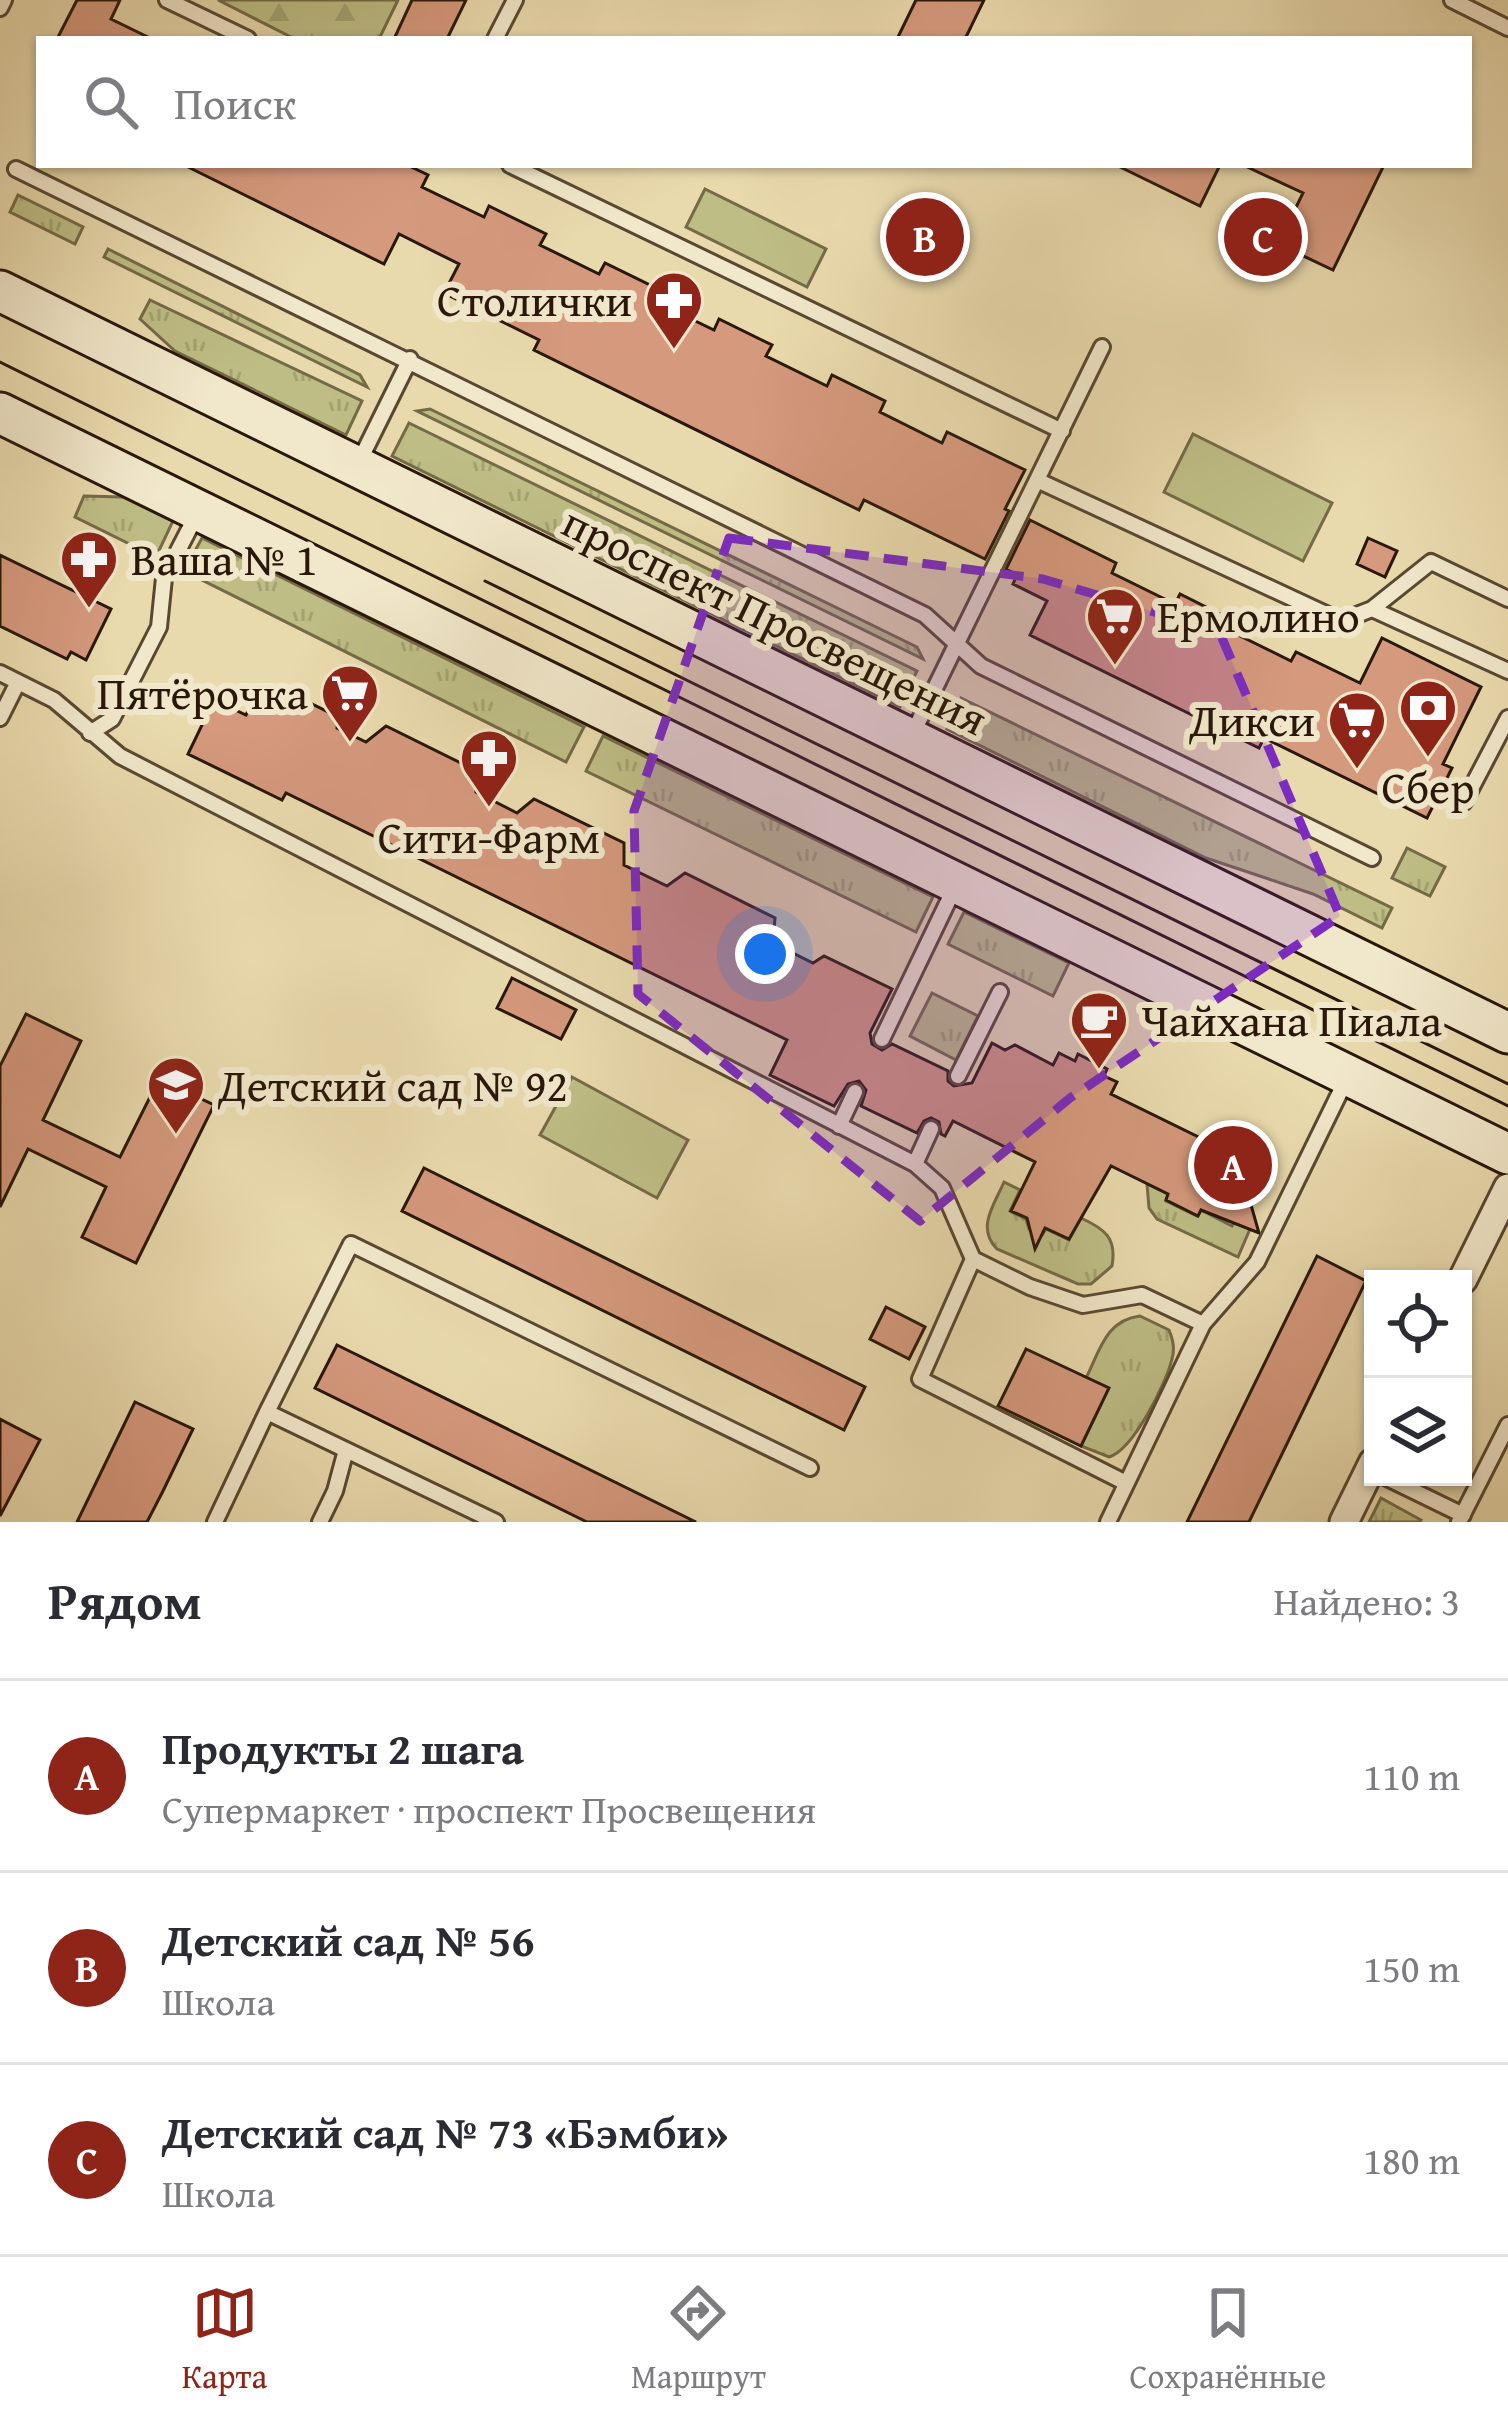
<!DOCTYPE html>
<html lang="ru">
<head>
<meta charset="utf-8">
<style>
  body { margin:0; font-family:"Gentium Book Plus",serif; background:#f7f7f7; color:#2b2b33 }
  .controls { position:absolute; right:36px; bottom:36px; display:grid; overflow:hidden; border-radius:0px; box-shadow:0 3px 9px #0004 }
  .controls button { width:108px; height:108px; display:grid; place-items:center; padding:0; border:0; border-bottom:3px solid #e1e1e2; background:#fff; color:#2b2b33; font:60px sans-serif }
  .you { position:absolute; left:765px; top:954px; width:42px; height:42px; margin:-30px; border:9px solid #fff; border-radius:50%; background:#1a73e8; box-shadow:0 0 0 18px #1a73e833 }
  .badge { display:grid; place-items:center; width:78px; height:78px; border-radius:50%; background:#8f2418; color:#fff; font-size:39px; font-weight:700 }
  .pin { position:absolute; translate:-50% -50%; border:6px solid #fff; box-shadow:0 3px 12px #0006 }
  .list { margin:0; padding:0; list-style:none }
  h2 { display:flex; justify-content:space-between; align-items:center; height:156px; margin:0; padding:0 48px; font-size:51px }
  h2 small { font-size:39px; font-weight:400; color:#7c7c81 }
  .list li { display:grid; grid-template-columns:78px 1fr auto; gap:36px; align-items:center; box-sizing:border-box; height:192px; padding:0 48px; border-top:3px solid #e1e1e2 }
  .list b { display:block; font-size:45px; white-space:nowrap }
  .list p { margin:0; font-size:39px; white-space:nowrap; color:#7c7c81 }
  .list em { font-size:39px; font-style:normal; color:#7c7c81 }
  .icon { flex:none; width:66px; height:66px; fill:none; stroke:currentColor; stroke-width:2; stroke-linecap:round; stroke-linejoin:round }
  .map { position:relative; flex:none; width:1508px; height:1522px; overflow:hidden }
  .search { position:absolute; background:#fff; box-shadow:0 3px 9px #0004; left:36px; right:36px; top:36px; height:132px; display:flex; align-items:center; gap:30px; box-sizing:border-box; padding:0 42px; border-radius:0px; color:#7c7c81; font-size:45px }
  .sheet { height:732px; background:#fff }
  nav { display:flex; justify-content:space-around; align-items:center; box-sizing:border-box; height:168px; border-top:3px solid #e1e1e2; background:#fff; font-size:33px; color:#7c7c81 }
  nav a { display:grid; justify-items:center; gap:6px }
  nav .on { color:#8f2418 }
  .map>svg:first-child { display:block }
  .grass { fill:url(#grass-tufts); stroke:#746a46; stroke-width:3 }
  .forest { fill:url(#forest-firs); stroke:#746a46; stroke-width:3 }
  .park { fill:#bebd85; stroke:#746a46; stroke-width:3 }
  .building { fill:#d5997d; stroke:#291708; stroke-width:3 }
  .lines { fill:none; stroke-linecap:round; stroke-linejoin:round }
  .service-casing { stroke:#594831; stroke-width:20 }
  .minor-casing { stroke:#594831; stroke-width:33 }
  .secondary-casing { stroke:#291708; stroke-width:45 }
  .service { stroke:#f1e7ca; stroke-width:14 }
  .minor { stroke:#f1e7ca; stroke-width:27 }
  .secondary { stroke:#f1e7ca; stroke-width:39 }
  .tram { stroke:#291708; stroke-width:3 }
  .marked { fill:#7b2cbf; fill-opacity:0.2; stroke:#7b2cbf; stroke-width:9; stroke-dasharray:24 15; stroke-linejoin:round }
  .labels { text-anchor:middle; stroke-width:12; stroke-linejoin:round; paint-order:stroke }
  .poi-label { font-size:45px; fill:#291708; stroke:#f1e7ca; text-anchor:start }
  .street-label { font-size:45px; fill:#291708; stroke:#f1e7ca }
</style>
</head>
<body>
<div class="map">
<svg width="1508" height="1522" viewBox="0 0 1508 1522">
  <defs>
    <pattern id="grass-tufts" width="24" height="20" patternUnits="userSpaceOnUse" patternTransform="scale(3)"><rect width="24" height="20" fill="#bebd85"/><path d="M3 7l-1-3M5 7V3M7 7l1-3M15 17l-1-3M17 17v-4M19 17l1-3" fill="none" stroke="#a3a271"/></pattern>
    <pattern id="forest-firs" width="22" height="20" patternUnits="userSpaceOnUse" patternTransform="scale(3)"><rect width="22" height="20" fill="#bebd85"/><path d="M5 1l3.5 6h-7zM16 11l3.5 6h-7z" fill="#a3a271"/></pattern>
  </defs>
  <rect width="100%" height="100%" fill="#e9daad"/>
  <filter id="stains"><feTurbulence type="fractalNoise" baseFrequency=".00167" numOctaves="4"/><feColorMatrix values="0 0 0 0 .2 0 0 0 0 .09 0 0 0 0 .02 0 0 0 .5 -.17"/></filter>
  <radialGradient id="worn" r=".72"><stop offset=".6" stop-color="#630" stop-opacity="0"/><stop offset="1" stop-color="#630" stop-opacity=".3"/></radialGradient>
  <path class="grass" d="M 18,195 L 83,227 L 75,244 L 10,212 Z
    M 108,249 L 360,375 L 367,387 L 104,257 Z
    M 150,300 L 362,401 L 346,435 L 175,351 L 140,319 Z
    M 430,409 L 917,647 L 923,659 L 417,411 Z
    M 409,423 L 917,671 L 900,707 L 392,456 Z
    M 84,496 L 123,497 L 173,521 L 156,557 L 75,517 Z
    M 202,538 L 584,727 L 566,762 L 184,571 Z
    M 961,698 L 1392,908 L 1382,928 L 1313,894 L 1206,858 L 947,729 Z
    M 603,736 L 933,897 L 916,932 L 586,771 Z
    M 1407,848 L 1445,867 L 1430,896 L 1392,878 Z
    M 964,912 L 1069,963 L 1053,996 L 948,944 Z
    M 932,993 L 978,1016 L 956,1060 L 910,1036 Z
    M 1004,1182 L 1020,1190 L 1010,1211 L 1026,1219 L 1029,1229 L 1042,1235 L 1046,1229 L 1069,1240 L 1081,1218 C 1105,1229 1117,1238 1112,1266 L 1091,1284 L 1078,1284 L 997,1249 C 976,1228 994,1205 1004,1182 Z
    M 1147,1184 L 1168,1194 L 1166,1201 L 1197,1216 L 1201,1210 L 1232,1226 L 1235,1221 L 1250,1229 L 1238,1257 L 1157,1219 L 1149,1208 Z
    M 1140,1316 L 1169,1330 C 1173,1340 1175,1348 1172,1359 C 1166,1384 1133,1450 1109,1457 L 1081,1446 L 1108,1389 L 1086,1378 C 1100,1350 1106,1320 1140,1316 Z
    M 1381,1498 L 1421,1520 L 1420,1522 L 1369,1522 Z"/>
  <path class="forest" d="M 218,0 L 398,0 L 379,39 L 295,39 Z"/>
  <path class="park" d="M 705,189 L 826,249 L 807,287 L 686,227 Z
    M 1193,434 L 1332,503 L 1303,561 L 1164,492 Z
    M 572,1077 L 688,1140 L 657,1198 L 540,1135 Z"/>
  <path class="building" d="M 77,0 L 120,0 L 111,19 L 152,39 L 57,39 Z
    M 412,0 L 466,0 L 447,39 L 394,39 Z
    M 916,0 L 984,0 L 965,39 L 897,39 Z
    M 184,165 L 407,165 L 428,175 L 422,187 L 484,217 L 489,206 L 546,234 L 540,245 L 599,274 L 605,263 L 656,288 L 650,299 L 714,330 L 719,319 L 772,345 L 766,356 L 827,386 L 832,375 L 885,401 L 880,412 L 942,443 L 947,432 L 1025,470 L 1005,509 L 1009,511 L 985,559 L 864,500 L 859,510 L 534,350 L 539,340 L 444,293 L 459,264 L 399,234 L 384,264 Z
    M 1116,165 L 1220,165 L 1200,206 Z
    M 1243,165 L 1384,165 L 1333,270 L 1278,244 L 1303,193 Z
    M 1030,520 L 1116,563 L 1112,573 L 1175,604 L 1180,594 L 1232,620 L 1228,630 L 1291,661 L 1296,652 L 1360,683 L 1382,638 L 1481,687 L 1443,764 L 1452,768 L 1427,818 L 1264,738 L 1259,748 L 1030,635 L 1047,601 L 1013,584 L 1017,575 L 1006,569 Z
    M 1368,538 L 1397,551 L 1385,577 L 1357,564 Z
    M 0,555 L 111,609 L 86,660 L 71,652 L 67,659 L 0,626 Z
    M 258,690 L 287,704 L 292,694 L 338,717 L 337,728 L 366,742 L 386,726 L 477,771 L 476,792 L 517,813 L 534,799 L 624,843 L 624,865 L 667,886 L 685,873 L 775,918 L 773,943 L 813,963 L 824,956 L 892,989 L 870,1033 L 872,1044 L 882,1050 L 892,1044 L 948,1071 L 948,1081 L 954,1086 L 972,1083 L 992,1043 L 1005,1050 L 1015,1045 L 1053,1065 L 1059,1053 L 1075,1061 L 1078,1054 L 1107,1069 L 1104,1076 L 1117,1082 L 1111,1094 L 1227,1151 L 1228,1161 L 1240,1166 L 1259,1233 L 1201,1210 L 1198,1216 L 1166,1200 L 1168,1194 L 1111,1166 L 1069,1239 L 1045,1228 L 1035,1249 L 1027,1218 L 1011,1211 L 1035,1162 L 953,1121 L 945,1136 L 941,1134 L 939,1122 L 931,1118 L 924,1121 L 917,1133 L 861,1106 L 866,1090 L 859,1081 L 848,1084 L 834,1106 L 770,1075 L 787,1040 L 286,793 L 282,800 L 188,754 L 214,700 L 246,715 Z
    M 512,978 L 576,1010 L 561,1039 L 497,1008 Z
    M 26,1014 L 81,1041 L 43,1120 L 120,1157 L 159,1079 L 214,1105 L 136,1263 L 82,1237 L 106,1187 L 28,1149 L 0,1207 L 0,1066 Z
    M 424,1168 L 865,1387 L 844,1430 L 402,1211 Z
    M 1317,1256 L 1366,1281 L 1249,1522 L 1187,1522 Z
    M 886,1307 L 925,1327 L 909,1359 L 870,1339 Z
    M 337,1345 L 696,1522 L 587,1522 L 315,1388 Z
    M 1026,1349 L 1109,1388 L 1081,1446 L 998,1406 Z
    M 135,1402 L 193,1429 L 163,1491 L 147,1522 L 77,1522 Z
    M 0,1419 L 40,1440 L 0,1516 Z"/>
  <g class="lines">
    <g class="service-casing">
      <path id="service" d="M 167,0 L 248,39
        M 1452,0 L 1508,28
        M 0,8 L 4,0
        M 495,39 L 515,0
        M 510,165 L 1062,431
        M 16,169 L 925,615 L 981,666 L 1372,858
        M 358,464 L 410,359
        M 1039,481 L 1341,621 L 1372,609 L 1431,562 L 1508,599
        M 1372,609 L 1508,671
        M 0,673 L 54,700 L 120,756 L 915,1164 L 942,1188 L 973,1259 L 1030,1287 L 1083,1305 L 1142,1295 L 1203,1324
        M 0,718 L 18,682
        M 90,733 L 112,719 L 159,627 L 164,578 L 198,512
        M 912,735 L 1102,347
        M 1464,802 L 1508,718
        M 882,1039 L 955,887
        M 958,1076 L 1000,992
        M 839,1126 L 855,1092
        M 915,1164 L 931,1129
        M 973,1259 L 920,1379 L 1126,1483
        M 267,1412 L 351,1244 L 810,1468
        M 1385,1477 L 1463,1515
        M 215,1522 L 267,1412 L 496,1522
        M 320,1522 L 335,1491 L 346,1450
        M 1108,1522 L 1203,1324 L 1257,1262 L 1346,1080
        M 1459,1522 L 1508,1425"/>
    </g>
    <g class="minor-casing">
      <path id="minor" d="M 1463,1279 L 1508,1188
        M 1344,1522 L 1373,1463"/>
    </g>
    <g class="secondary-casing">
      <path id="secondary" d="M 0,291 L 1508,1033
        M 0,413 L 1508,1154"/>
    </g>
    <use href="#service" class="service"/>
    <use href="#minor" class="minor"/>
    <use href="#secondary" class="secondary"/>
    <path class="tram" d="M 0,362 L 1508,1106
      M 485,581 L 1508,1084"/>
  </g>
  <path class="marked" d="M 729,538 L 1043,579 L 1219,631 L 1340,916 L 1070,1098 L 920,1221 L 638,994 L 634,811 Z"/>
  <defs>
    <g id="pharmacy-pin" transform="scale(3)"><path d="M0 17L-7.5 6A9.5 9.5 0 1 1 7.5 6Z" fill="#8f2418" stroke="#f1e7ca"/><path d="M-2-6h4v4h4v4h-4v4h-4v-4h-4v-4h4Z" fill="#fff"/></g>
    <g id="supermarket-pin" transform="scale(3)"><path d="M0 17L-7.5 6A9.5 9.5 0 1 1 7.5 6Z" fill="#8f2418" stroke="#f1e7ca"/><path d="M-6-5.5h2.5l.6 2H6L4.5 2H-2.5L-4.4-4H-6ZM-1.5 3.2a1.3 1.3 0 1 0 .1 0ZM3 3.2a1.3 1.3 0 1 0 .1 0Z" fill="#fff"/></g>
    <g id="bank-pin" transform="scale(3)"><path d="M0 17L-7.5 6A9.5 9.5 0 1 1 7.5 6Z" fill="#8f2418" stroke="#f1e7ca"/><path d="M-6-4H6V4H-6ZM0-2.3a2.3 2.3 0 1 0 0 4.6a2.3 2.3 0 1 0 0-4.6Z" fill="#fff"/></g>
    <g id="cafe-pin" transform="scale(3)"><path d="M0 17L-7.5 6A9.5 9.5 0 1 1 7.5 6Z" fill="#8f2418" stroke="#f1e7ca"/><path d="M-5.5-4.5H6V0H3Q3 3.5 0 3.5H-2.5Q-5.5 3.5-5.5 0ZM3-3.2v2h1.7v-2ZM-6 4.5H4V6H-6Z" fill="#fff"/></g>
    <g id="school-pin" transform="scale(3)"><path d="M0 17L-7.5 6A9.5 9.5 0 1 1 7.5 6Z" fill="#8f2418" stroke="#f1e7ca"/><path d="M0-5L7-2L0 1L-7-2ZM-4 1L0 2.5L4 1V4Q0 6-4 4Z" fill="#fff"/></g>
  </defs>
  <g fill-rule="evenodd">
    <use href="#pharmacy-pin" x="674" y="300"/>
    <use href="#pharmacy-pin" x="89" y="559"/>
    <use href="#supermarket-pin" x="1115" y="616"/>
    <use href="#supermarket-pin" x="350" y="693"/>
    <use href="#bank-pin" x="1428" y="708"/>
    <use href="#supermarket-pin" x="1357" y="720"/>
    <use href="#pharmacy-pin" x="489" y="758"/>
    <use href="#cafe-pin" x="1099" y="1020"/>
    <use href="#school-pin" x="176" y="1085"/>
  </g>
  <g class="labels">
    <g class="poi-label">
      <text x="632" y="316" text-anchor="end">Столички</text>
      <text x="131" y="575">Ваша № 1</text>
      <text x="1157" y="632">Ермолино</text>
      <text x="308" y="709" text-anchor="end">Пятёрочка</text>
      <text x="1315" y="736" text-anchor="end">Дикси</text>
      <text x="1428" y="803" text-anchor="middle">Сбер</text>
      <text x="489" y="853" text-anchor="middle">Сити-Фарм</text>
      <text x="1141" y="1036">Чайхана Пиала</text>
      <text x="218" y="1101">Детский сад № 92</text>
    </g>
    <g class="street-label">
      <text transform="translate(775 620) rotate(26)" y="16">проспект Просвещения</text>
    </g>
  </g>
  <rect width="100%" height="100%" filter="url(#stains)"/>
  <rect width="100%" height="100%" fill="url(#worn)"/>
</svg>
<div class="controls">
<button><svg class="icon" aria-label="locate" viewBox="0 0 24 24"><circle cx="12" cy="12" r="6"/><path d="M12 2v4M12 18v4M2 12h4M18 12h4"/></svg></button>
<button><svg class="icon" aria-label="layers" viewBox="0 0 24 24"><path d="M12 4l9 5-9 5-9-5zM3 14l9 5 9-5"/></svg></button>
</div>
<div class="you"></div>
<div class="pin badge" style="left:1233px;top:1165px">A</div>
<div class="pin badge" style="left:925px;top:237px">B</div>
<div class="pin badge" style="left:1263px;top:237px">C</div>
<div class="search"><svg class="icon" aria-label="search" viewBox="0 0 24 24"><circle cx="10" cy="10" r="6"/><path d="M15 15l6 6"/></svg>Поиск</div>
</div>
<section class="sheet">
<h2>Рядом<small>Найдено: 3</small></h2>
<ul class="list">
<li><span class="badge">A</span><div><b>Продукты 2 шага</b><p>Супермаркет · проспект Просвещения</p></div><em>110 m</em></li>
<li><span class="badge">B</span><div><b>Детский сад № 56</b><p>Школа</p></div><em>150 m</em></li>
<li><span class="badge">C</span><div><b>Детский сад № 73 «Бэмби»</b><p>Школа</p></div><em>180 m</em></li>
</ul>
</section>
<nav>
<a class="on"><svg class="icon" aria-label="map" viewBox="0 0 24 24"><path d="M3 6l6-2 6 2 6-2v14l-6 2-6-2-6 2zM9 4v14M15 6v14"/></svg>Карта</a>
<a><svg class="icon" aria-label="directions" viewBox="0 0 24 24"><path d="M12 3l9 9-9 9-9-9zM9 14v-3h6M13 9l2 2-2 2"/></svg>Маршрут</a>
<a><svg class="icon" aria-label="saved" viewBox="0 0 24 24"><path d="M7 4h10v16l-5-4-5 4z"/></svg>Сохранённые</a>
</nav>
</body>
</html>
